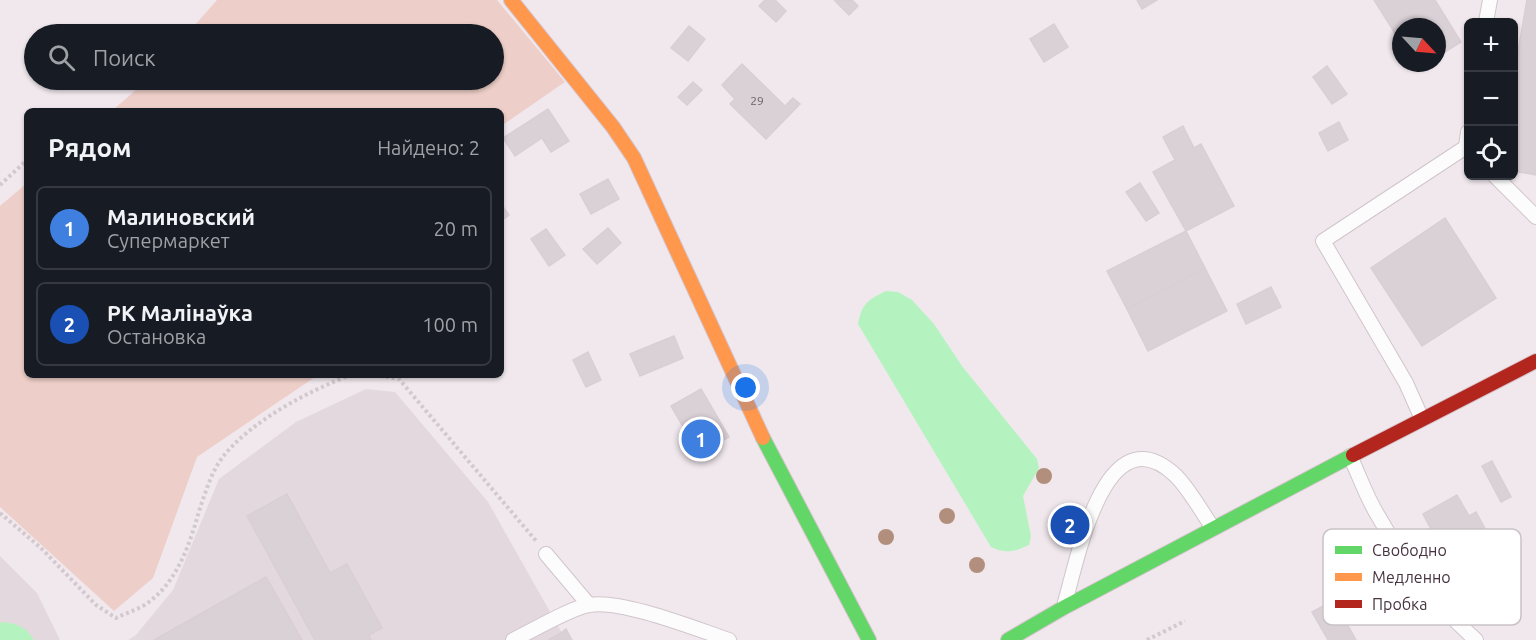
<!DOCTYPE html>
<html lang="ru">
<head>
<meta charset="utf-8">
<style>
  body { margin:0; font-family:Ubuntu,sans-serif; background:#20242c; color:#f1f3f6 }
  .controls { position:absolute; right:18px; top:18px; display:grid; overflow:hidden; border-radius:9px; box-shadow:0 2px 4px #0004 }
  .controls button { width:54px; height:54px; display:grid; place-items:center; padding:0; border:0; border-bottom:2px solid #363941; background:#171b24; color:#f1f3f6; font:30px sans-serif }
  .compass { position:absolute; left:1392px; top:18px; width:54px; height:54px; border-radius:50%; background:#171b24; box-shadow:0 2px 4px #0004; rotate:116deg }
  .you { position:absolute; left:746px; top:388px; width:21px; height:21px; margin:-15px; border:4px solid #fff; border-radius:50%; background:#1a73e8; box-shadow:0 0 0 9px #1a73e833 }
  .badge { display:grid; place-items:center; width:39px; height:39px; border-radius:50%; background:#0b8043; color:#fff; font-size:20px; font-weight:700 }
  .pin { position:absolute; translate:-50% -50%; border:3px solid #fff; box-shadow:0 2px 6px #0006 }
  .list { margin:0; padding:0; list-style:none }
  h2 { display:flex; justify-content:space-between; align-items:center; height:78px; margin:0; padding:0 24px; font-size:26px }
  h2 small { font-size:20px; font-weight:400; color:#9ea1a6 }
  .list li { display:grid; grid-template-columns:39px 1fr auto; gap:18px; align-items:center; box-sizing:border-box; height:84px; margin:0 12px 12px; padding:0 12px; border:2px solid #363941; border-radius:9px }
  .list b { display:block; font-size:22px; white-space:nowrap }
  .list p { margin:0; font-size:20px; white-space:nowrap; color:#9ea1a6 }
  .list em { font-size:20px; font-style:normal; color:#9ea1a6 }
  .icon { flex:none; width:33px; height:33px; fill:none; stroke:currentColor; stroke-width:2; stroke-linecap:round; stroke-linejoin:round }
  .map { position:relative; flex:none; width:1536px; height:640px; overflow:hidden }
  .search { position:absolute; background:#171b24; box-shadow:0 2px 4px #0004; left:24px; top:24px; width:480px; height:66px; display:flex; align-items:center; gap:15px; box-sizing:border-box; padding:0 21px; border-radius:33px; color:#9ea1a6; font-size:22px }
  .panel { position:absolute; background:#171b24; box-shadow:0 2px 4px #0004; left:24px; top:108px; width:480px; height:270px; border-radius:9px }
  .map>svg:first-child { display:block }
  .industrial { fill:#e3d8de }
  .green { fill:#eecec8 }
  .water { fill:#b4f3bf }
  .building { fill:#dad1d6; stroke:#d9ced5; stroke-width:1.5 }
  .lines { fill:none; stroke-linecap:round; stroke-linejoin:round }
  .lane-casing { stroke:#d0c5cb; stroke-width:16 }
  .fast-casing { stroke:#d5c3cc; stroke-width:16 }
  .slow-casing { stroke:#d5c3cc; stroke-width:16 }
  .jam-casing { stroke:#d5c3cc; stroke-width:16 }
  .path { stroke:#d1c9ce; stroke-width:4; stroke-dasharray:3 3; stroke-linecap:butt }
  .lane { stroke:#fdfcfc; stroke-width:14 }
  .fast { stroke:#63d668; stroke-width:14 }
  .slow { stroke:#ff974d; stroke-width:14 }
  .jam { stroke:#b3261e; stroke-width:14 }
  .tree { fill:#b28f7d }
  .labels { text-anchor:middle; stroke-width:4.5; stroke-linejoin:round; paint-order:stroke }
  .number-label { font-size:12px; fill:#6d5c66 }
  .key { fill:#fff; stroke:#c8c2c6; stroke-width:1.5 }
  .key-label { font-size:16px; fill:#483440 }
</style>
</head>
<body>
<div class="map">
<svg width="1536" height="640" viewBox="0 0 1536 640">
  <rect width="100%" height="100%" fill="#f0e8ed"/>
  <path class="industrial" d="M 366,389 L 395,392 L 488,502 L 566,640 L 128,640 L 136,635 L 173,590 L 219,479 L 296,422 Z
    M 0,556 L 37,593 L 60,640 L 0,640 Z"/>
  <path class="green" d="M 217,0 L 497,0 L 565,82 L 501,126 L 501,111 L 112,111 L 147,80 L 494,80 L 494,34 L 187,34 Z
    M 27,183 L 27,375 L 318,375 L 197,457 L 153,578 L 114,611 L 0,507 L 0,206 Z"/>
  <path class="water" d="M 886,291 L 898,292 L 912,300 L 934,324 L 962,366 L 1037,459 L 1039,468 L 1023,496 L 1031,536 L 1029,545 C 1014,552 1006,554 991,547 L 858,324 C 862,303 868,300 886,291 Z
    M 3,622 C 18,624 26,627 34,640 L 0,640 L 0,623 Z"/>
  <path class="building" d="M 765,0 L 775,0 L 786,11 L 776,22 L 759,6 Z
    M 852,0 L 858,6 L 849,15 L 835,1 Z
    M 1137,0 L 1157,0 L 1142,9 Z
    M 1374,0 L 1435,0 L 1461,42 L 1437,57 L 1437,27 L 1401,27 L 1401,43 Z
    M 1527,0 L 1536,0 L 1536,175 L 1514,171 L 1514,74 Z
    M 1054,24 L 1068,47 L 1044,62 L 1030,39 Z
    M 689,26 L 705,39 L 688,61 L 671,48 Z
    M 742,64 L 785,106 L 793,98 L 800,104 L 766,139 L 730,104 L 735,99 L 722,85 Z
    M 1327,66 L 1347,94 L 1332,104 L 1313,77 Z
    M 295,80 L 320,80 L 312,87 L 296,82 Z
    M 693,82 L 702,90 L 687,105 L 678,97 Z
    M 548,109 L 569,141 L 551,152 L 542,138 L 515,156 L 503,138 Z
    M 1339,122 L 1348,140 L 1328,151 L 1319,133 Z
    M 1183,126 L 1194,148 L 1201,144 L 1234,206 L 1186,231 L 1153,172 L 1175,160 L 1163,137 Z
    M 608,179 L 619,199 L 591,214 L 580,194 Z
    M 1140,183 L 1159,213 L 1146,221 L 1126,192 Z
    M 501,204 L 509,215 L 501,221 Z
    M 1445,218 L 1496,298 L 1422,346 L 1371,268 Z
    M 608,228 L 621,243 L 597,264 L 583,249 Z
    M 546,229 L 565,255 L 549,266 L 531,239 Z
    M 1186,231 L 1205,268 L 1127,309 L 1107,271 Z
    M 1205,268 L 1227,311 L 1148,351 L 1127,309 Z
    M 1271,287 L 1281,307 L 1246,324 L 1237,304 Z
    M 674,336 L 683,358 L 640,376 L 630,354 Z
    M 588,352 L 601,380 L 586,387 L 573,360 Z
    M 701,389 L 729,437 L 699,454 L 671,406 Z
    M 1492,461 L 1511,497 L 1501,502 L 1482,466 Z
    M 287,494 L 330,573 L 347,564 L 382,628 L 369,635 L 371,640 L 315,640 L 247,516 Z
    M 1457,495 L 1469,516 L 1476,512 L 1501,558 L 1458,580 L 1423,514 Z
    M 1063,505 L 1082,510 L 1079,521 L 1072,519 L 1070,529 L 1058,526 Z
    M 266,577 L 302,640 L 154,640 Z
    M 1334,600 L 1356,640 L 1328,640 L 1312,612 Z
    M 566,629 L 572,640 L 548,640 L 561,633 Z"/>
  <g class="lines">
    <g class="lane-casing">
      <path id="lane" d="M 1486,22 L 1490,0
        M 1468,132 L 1466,147 L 1468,149
        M 1495,176 L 1536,217
        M 1422,419 L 1406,383 L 1323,241 L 1466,147
        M 1350,456 C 1359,475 1366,496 1377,514 C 1403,560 1436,605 1476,640
        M 546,554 L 589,605
        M 1065,602 C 1078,558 1105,411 1175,475 C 1188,487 1203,514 1213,528
        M 513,640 C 532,631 570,608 589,605 C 621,599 696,629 729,640"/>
    </g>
    <g class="fast-casing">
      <path id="fast" d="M 763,438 L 869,640
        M 1008,640 L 1063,608 L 1353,455"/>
    </g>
    <g class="slow-casing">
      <path id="slow" d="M 511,0 L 613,127 L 634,158 L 763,438"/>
    </g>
    <g class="jam-casing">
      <path id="jam" d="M 1353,455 L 1536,361"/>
    </g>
    <path class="path" d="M 0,185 L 27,160
      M 374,375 L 399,379 L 537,542
      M 0,513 L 41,548 L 96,605 L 116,618 C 126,613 140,609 149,602 C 179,579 190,543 200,508 C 206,491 211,473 222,458 C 249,422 310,390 351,375
      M 1147,640 L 1185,621"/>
    <use href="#lane" class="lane"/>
    <use href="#fast" class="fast"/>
    <use href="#slow" class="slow"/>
    <use href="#jam" class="jam"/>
  </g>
  <g class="tree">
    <circle cx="1044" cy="476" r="8"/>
    <circle cx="947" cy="516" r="8"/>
    <circle cx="886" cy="537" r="8"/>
    <circle cx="977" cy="565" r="8"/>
  </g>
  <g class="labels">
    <g class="number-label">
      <text x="757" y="105">29</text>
    </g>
  </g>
  <rect x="1323" y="529" width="198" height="96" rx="9" class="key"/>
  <rect x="1335" y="546" width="27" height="8" fill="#63d668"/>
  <rect x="1335" y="573" width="27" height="8" fill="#ff974d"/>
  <rect x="1335" y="600" width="27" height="8" fill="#b3261e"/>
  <g class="key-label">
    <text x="1372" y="556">Свободно</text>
    <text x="1372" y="583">Медленно</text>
    <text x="1372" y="610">Пробка</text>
  </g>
</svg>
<div class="controls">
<button>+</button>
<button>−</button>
<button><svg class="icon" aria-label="locate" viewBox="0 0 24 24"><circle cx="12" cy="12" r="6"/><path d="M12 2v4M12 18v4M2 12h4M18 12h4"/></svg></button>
</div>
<svg class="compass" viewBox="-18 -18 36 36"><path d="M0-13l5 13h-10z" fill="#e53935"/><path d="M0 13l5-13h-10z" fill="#9ea1a6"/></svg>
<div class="you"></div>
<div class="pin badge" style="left:701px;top:439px;background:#3f7fe0">1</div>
<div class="pin badge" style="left:1070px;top:525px;background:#1a4fb4">2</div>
<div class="search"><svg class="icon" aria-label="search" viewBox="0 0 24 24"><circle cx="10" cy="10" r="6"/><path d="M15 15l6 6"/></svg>Поиск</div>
<section class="panel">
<h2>Рядом<small>Найдено: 2</small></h2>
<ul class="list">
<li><span class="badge" style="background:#3f7fe0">1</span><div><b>Малиновский</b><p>Супермаркет</p></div><em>20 m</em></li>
<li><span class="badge" style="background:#1a4fb4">2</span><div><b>РК Малінаўка</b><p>Остановка</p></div><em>100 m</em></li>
</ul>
</section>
</div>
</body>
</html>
